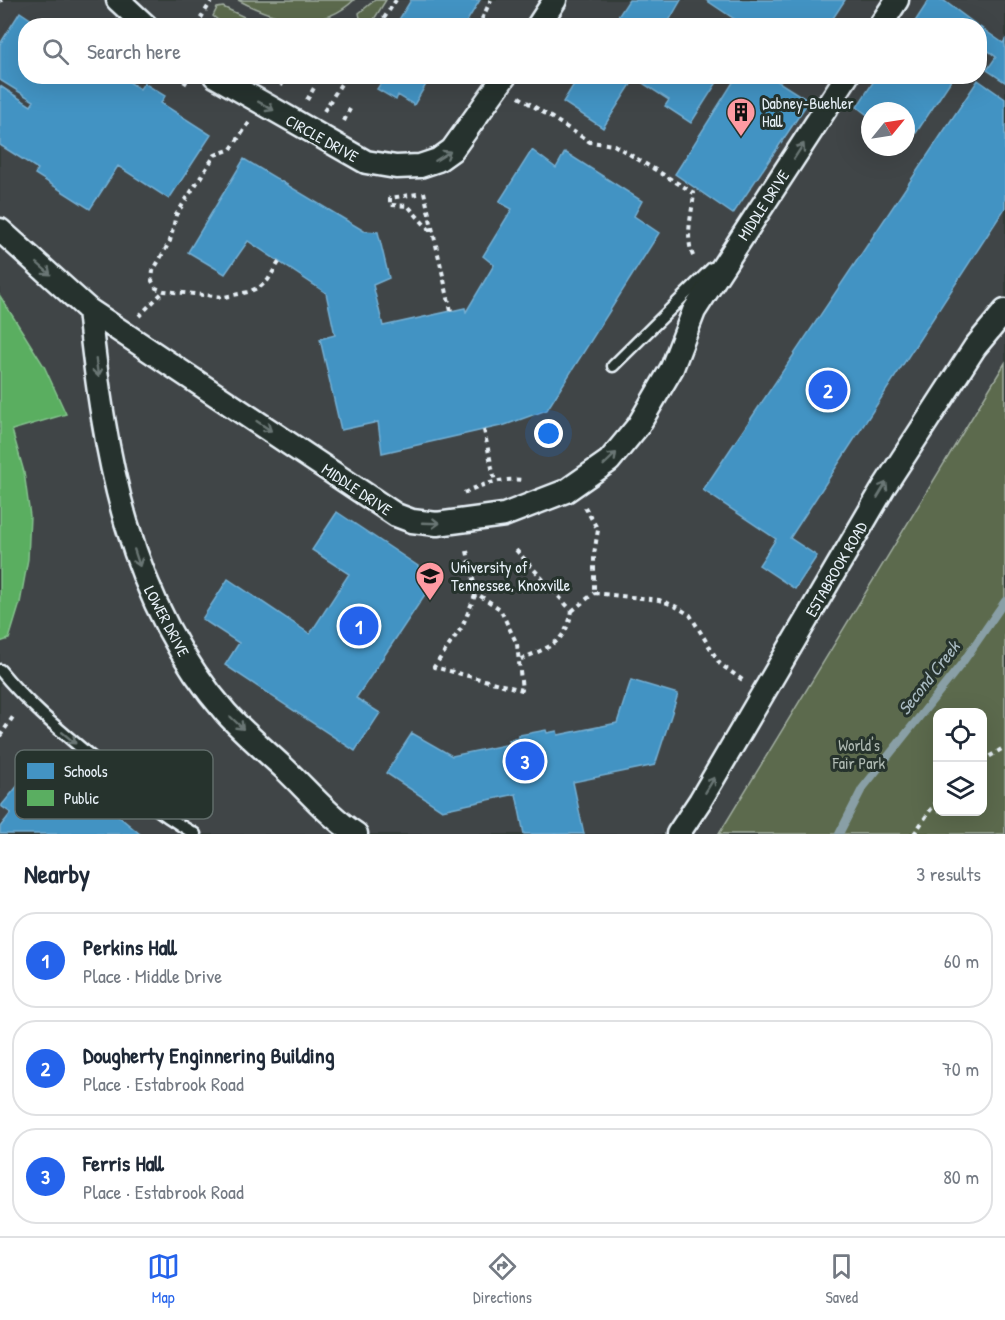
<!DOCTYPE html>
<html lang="en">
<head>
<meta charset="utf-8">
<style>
  body { margin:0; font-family:"Patrick Hand",sans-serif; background:#f2f2f3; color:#1f2937 }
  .controls { position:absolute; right:18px; bottom:18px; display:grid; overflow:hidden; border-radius:12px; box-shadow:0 6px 24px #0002 }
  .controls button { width:54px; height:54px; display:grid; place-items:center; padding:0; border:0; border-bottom:2px solid #e0e1e3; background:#fff; color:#1f2937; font:30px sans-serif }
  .compass { position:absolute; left:861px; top:102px; width:54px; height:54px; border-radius:50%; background:#fff; box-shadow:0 6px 24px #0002; rotate:60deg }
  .you { position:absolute; left:549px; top:434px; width:21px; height:21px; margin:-15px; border:4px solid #fff; border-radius:50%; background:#1a73e8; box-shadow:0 0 0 9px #1a73e833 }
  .badge { display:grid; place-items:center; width:39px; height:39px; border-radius:50%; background:#2563eb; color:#fff; font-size:20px; font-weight:700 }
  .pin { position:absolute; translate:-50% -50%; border:3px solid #fff; box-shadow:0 2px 6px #0006 }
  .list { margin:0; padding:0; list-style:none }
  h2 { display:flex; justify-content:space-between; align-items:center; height:78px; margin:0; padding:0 24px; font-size:26px }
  h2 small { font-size:20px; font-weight:400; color:#747a83 }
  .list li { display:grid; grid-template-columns:39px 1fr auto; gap:18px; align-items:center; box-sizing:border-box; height:96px; margin:0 12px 12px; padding:0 12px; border:2px solid #e0e1e3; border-radius:24px }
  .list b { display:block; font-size:22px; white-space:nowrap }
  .list p { margin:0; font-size:20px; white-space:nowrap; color:#747a83 }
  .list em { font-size:20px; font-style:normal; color:#747a83 }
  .icon { flex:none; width:33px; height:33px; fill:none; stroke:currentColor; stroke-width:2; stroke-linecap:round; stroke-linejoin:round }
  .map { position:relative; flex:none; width:1005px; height:834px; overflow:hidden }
  .search { position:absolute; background:#fff; box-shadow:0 6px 24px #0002; left:18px; right:18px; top:18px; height:66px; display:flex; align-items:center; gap:15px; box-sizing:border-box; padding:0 21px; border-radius:24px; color:#747a83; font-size:22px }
  .sheet { height:402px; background:#fff }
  nav { display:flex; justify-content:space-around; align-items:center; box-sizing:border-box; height:84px; border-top:2px solid #e0e1e3; background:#fff; font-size:16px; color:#747a83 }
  nav a { display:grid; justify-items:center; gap:3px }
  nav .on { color:#2563eb }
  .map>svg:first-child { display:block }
  .built { fill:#404546; fill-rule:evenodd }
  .green { fill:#5c6b4d; stroke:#a2aea2; stroke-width:1.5; fill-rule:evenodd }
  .schools { fill:#4393c3; stroke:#74afd3; stroke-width:1.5 }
  .public { fill:#5aae61; stroke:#85c28e; stroke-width:1.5 }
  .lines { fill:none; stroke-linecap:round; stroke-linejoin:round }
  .stream { stroke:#899fa6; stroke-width:8 }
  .lane-casing { stroke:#e8f1f8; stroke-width:15 }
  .street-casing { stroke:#e8f1f8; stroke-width:27 }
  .path { stroke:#e8f1f8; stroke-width:4; stroke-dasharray:4.5 4.5; stroke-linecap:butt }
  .lane { stroke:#26332d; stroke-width:10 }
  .street { stroke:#26332d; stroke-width:22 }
  .oneway { stroke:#6a7674 }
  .labels { text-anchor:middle; stroke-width:6; stroke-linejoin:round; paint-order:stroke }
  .poi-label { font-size:16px; fill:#e8f1f8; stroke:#26332d; text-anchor:start }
  .street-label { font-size:16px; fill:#e8f1f8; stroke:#26332d }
  .park-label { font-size:16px; fill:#b0bbb4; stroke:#26332d }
  .water-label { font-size:18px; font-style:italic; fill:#a9bbc2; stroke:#26332d }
  .key { fill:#26332d; stroke:#606c6a; stroke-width:1.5 }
  .key-label { font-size:16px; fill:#e8f1f8 }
</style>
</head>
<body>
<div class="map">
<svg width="1005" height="834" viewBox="0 0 1005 834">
  <rect width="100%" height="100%" fill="#323b38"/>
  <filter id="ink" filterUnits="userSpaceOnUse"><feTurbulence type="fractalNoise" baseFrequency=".0167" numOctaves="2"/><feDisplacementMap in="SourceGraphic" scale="12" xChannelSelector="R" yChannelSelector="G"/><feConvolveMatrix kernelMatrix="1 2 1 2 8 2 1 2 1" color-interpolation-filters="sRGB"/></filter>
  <g filter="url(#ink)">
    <path class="built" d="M 0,0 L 1005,0 L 1005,834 L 0,834 ZM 26,26 L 980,26 L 980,76 L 26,76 ZM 870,111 L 906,111 L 906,147 L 870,147 ZM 938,712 L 982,712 L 982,812 L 938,812 Z"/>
    <path class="green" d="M 238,0 L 354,0 C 320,33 275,20 238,0 Z
      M 375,0 L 386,0 L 373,21 L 370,23 L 360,18 L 359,13 Z
      M 223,7 L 261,25 L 224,25 L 213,16 L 217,8 Z
      M 1005,363 L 1005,834 L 719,834 ZM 938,712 L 982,712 L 982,812 L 938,812 Z"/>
    <path class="schools" d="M 411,0 L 480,0 L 464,26 L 395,26 Z
      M 629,0 L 681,0 L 666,26 L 612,26 Z
      M 706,0 L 845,0 L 828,26 L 745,26 Z
      M 929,0 L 943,0 L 978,26 L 912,26 Z
      M 20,12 L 41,26 L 26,26 L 26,76 L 120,76 L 140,89 L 144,83 L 165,96 L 161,103 L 211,135 L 169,199 L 118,166 L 90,209 L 35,174 L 38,169 L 0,145 L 0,86 L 31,106 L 34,101 L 0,80 L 0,44 Z
      M 980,27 L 1003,43 L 1005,40 L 1005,82 L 987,70 L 996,57 L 980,44 Z
      M 371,76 L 431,76 L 414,105 L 398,95 L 396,100 L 377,89 L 381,83 Z
      M 579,76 L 721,76 L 691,123 L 665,106 L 669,100 L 635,78 L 603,128 L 563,102 Z
      M 737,76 L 776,76 L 774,79 L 809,101 L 733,214 L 675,174 Z
      M 877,76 L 954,76 L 916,133 L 906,127 L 906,111 L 870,111 L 870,117 L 857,107 Z
      M 978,80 L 1005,99 L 1005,208 L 790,538 L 817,556 L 795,589 L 759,565 L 776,539 L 703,490 Z
      M 532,150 L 556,168 L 565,152 L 642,201 L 634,216 L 659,233 L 547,410 L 505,425 L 382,453 L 378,422 L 341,430 L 320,339 L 335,335 L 326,293 L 248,241 L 225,274 L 188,252 L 244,159 L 364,231 L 378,232 L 389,278 L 373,285 L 383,326 L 465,308 L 466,312 L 494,265 L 483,256 L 512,209 L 499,202 Z
      M 337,512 L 436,578 L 356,698 L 380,713 L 355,751 L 225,665 L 239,643 L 202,619 L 228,579 L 310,634 L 349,574 L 312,550 Z
      M 631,680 L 678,694 L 655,765 L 573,782 L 584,834 L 524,834 L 516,794 L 442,810 L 386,773 L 412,733 L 452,756 L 510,744 L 509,740 L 519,738 L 519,735 L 546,730 L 547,733 L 557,731 L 558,735 L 617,723 Z
      M 53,762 L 140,834 L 0,834 L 0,827 L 11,813 L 1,806 L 24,778 L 35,785 Z"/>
    <path class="public" d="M 0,296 L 44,366 L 66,414 L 12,430 L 24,472 L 30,516 L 28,559 L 20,603 L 9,639 L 0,642 Z"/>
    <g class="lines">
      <path class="stream" d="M 839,834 L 862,789 L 963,662 L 1005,601"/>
      <g class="lane-casing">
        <path id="lane" d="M 613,366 L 712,268
          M 0,670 C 26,702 56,727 87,753 C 122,783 155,811 195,834"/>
      </g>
      <g class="street-casing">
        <path id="street" d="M 118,0 L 146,26
          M 538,26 L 555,0
          M 880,26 L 897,0
          M 215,76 L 366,162 L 396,167 L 420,166 L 438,160 L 452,150 L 505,76
          M 0,230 L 89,310 L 396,515 L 412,521 L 437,524 L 504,515 L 566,491 L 609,461 L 638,426 L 672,368 L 694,311 L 847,76
          M 89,310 C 104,453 128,601 226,713 C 244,733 266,751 285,769 C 308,791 330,817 356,834
          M 678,834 L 700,801 L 884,487 L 975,347 L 1005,311"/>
      </g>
      <path class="path" d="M 0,1 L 2,0
        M 196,26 L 212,0
        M 379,26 L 396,0
        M 484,26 L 480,23 L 491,0
        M 176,76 L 191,86
        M 281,86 L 286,76
        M 519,97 L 590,142 L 614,145 L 694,193 C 692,215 684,238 694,258
        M 307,100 L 314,88
        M 324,111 L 346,76
        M 344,121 L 350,109
        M 249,123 L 231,149 L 215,155 L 176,215 L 170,241 L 153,271 L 152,281 L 156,288 L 164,291 L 224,297 L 248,292 L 260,287 L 268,280 L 279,262
        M 424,192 L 451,311
        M 417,194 L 390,198 L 390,205 L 408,206 L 432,233
        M 139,316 L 164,291
        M 484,430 L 495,482
        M 464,493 C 482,484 502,478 523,480
        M 585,507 L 598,530 L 594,554 L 594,593 L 659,600 L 673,605 L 690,615 L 720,664 L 744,681
        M 516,550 L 572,611 C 565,645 548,647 519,660
        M 467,551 L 476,593 L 462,627 L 434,667 L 522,690 L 517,644 L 500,609 L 476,593
        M 572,611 L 594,593
        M 0,736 L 15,714
        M 982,761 L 1005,747
        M 914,834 L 938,799"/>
      <use href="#lane" class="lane"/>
      <use href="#street" class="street"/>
    </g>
    <defs><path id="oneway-shaft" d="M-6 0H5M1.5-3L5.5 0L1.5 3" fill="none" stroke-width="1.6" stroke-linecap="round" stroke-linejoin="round" transform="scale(1.5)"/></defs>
    <g class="oneway">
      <use href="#oneway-shaft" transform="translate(266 106) rotate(29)"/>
      <use href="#oneway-shaft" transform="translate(799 151) rotate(-57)"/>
      <use href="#oneway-shaft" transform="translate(443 156) rotate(-32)"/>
      <use href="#oneway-shaft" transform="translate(44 269) rotate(41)"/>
      <use href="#oneway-shaft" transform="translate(97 368) rotate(82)"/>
      <use href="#oneway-shaft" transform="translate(264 426) rotate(34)"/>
      <use href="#oneway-shaft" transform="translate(610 459) rotate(-44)"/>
      <use href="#oneway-shaft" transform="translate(882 490) rotate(-59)"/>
      <use href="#oneway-shaft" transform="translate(431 523) rotate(2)"/>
      <use href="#oneway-shaft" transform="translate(137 558) rotate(72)"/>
      <use href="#oneway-shaft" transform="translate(237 723) rotate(44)"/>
      <use href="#oneway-shaft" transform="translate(69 738) rotate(40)"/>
      <use href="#oneway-shaft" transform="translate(710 785) rotate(-59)"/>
    </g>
  </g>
  <defs>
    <g id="building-pin" transform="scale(1.5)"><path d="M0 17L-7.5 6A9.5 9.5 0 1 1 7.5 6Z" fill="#ff9aa2" stroke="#26332d"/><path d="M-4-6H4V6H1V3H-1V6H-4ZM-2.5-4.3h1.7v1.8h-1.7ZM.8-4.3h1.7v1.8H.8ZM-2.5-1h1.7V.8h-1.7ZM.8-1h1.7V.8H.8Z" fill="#111"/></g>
    <g id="university-pin" transform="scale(1.5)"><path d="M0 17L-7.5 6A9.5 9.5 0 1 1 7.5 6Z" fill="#ff9aa2" stroke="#26332d"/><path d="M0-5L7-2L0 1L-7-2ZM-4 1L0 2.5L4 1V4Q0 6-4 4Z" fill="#111"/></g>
  </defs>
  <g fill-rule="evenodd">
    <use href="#building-pin" x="741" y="112"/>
    <use href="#university-pin" x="430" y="576"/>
  </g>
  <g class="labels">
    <g class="poi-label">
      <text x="762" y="109">Dabney-Buehler<tspan x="762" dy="18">Hall</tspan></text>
      <text x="451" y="573">University of<tspan x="451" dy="18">Tennessee, Knoxville</tspan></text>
    </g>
    <g class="street-label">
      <text transform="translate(322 138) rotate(29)" y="6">CIRCLE DRIVE</text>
      <text transform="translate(763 205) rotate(-57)" y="6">MIDDLE DRIVE</text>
      <text transform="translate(357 489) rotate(34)" y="6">MIDDLE DRIVE</text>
      <text transform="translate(836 569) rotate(-60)" y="6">ESTABROOK ROAD</text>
      <text transform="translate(167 621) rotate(62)" y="6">LOWER DRIVE</text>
    </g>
    <g class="park-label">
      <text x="859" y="751">World's<tspan x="859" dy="18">Fair Park</tspan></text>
    </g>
    <g class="water-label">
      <text transform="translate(929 678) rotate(-52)" y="6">Second Creek</text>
    </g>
  </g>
  <rect x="15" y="750" width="198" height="69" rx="9" class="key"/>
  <rect x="27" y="763" width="27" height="16" fill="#4393c3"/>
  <rect x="27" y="790" width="27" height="16" fill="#5aae61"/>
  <g class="key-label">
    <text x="64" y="777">Schools</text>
    <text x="64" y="804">Public</text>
  </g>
</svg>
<div class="controls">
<button><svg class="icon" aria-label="locate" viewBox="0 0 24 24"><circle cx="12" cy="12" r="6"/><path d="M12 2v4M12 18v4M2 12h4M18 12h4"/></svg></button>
<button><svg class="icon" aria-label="layers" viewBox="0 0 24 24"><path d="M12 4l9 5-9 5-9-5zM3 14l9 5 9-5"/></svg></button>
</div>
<svg class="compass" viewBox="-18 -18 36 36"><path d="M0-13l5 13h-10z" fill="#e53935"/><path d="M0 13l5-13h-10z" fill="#747a83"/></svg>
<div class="you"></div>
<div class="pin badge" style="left:359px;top:626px">1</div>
<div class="pin badge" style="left:828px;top:390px">2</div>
<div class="pin badge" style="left:525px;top:761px">3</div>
<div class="search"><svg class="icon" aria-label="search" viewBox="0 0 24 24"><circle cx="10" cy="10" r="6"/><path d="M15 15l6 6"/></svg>Search here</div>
</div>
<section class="sheet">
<h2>Nearby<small>3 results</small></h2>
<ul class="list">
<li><span class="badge">1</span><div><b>Perkins Hall</b><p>Place · Middle Drive</p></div><em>60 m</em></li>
<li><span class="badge">2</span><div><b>Dougherty Enginnering Building</b><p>Place · Estabrook Road</p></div><em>70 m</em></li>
<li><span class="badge">3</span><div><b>Ferris Hall</b><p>Place · Estabrook Road</p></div><em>80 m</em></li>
</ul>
</section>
<nav>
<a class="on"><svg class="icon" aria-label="map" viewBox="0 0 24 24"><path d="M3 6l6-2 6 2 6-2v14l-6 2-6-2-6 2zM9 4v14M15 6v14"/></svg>Map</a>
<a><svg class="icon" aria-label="directions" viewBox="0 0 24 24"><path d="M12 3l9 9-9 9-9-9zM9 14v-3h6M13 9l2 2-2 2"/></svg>Directions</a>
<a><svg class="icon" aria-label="saved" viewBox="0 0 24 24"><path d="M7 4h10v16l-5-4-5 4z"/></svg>Saved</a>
</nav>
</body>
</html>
